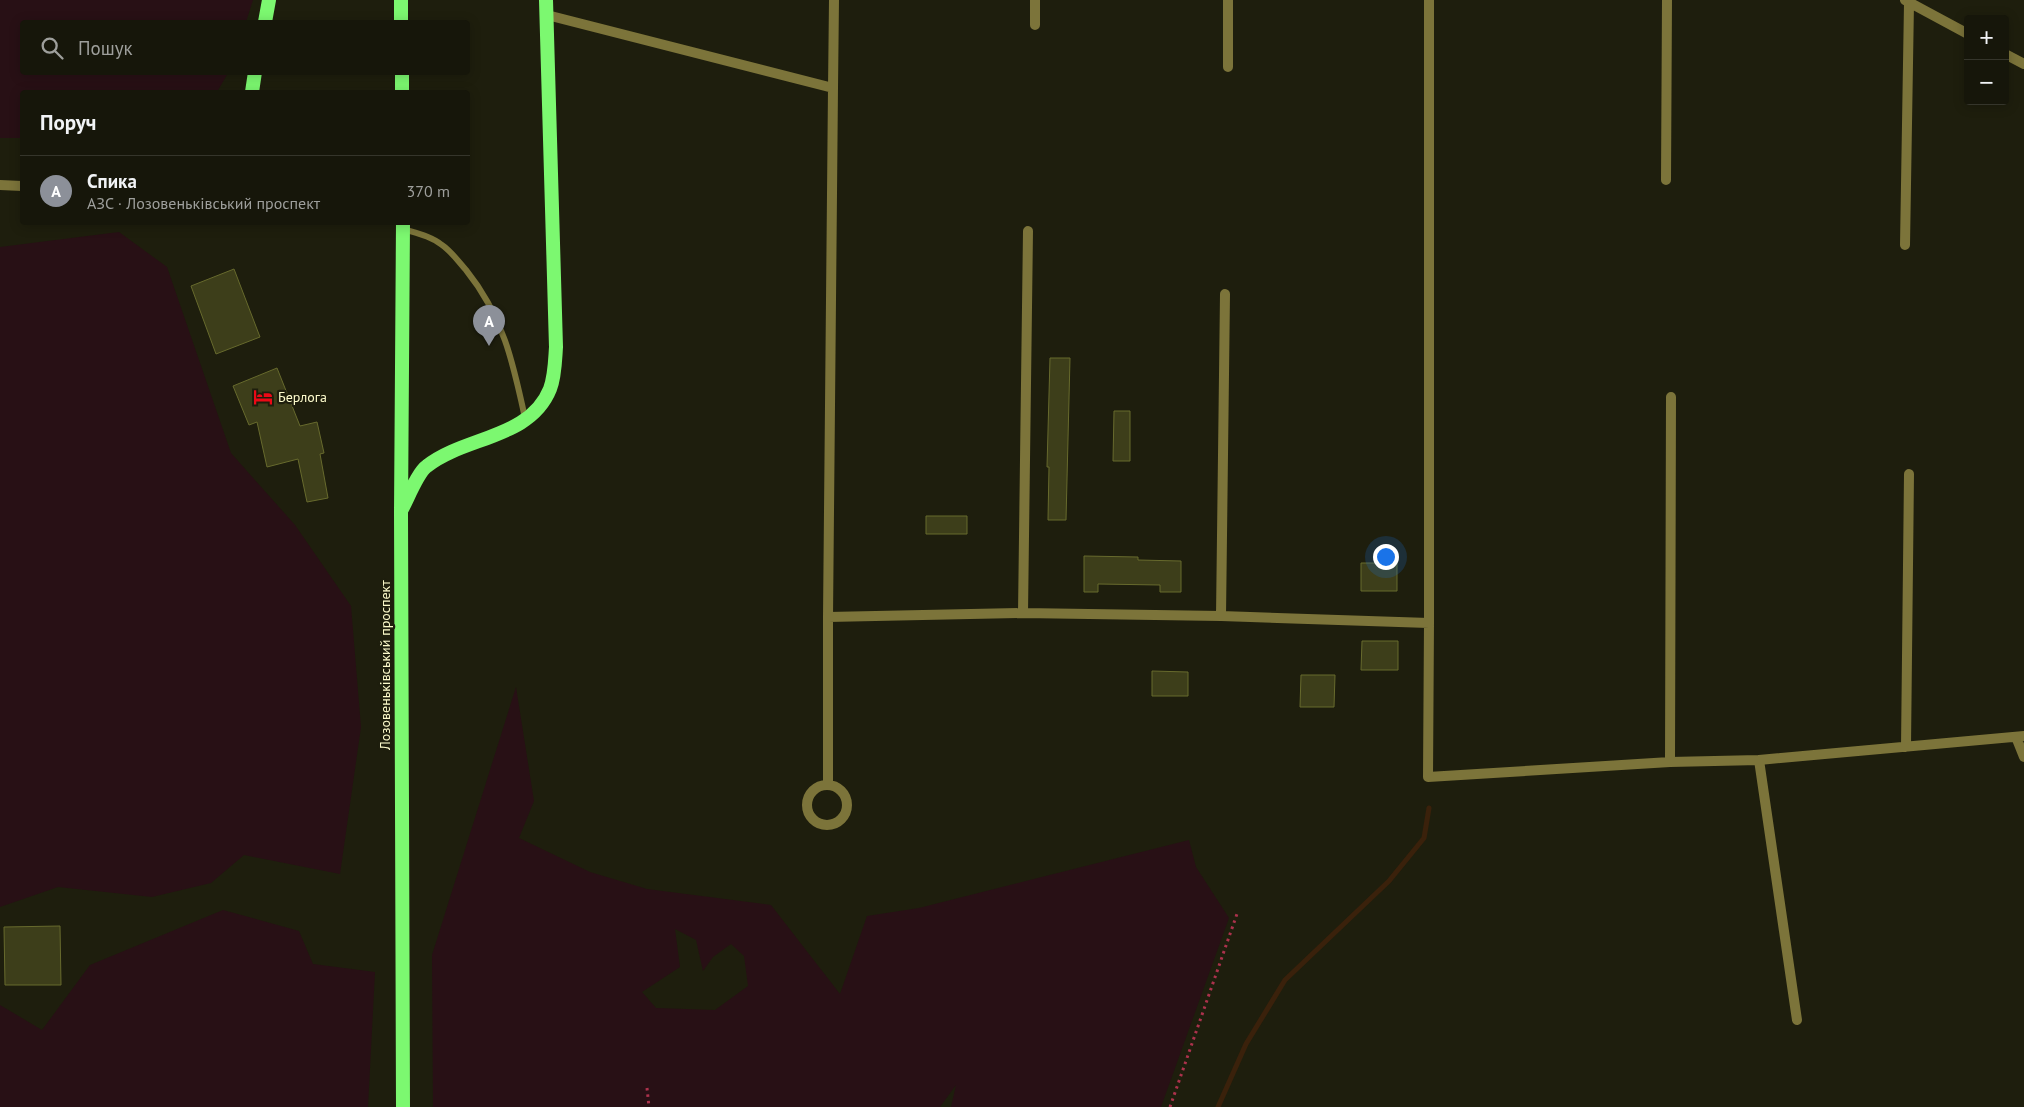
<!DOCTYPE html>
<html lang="uk">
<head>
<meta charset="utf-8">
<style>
  body { margin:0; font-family:"PT Sans",sans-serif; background:#1f1f13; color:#f1f3f6 }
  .controls { position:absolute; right:15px; top:15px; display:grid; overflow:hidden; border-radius:5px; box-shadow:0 2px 12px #0003 }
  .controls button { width:45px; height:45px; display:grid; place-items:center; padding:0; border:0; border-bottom:1px solid #35352b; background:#16160a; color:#f1f3f6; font:25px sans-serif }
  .you { position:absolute; left:1385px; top:556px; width:18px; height:18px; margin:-12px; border:4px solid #fff; border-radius:50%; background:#1a73e8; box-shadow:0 0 0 8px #1a73e833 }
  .badge { display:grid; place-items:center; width:32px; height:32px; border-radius:50%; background:#8c9099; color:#fff; font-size:16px; font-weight:700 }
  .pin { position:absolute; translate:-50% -41px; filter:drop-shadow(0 1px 2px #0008) }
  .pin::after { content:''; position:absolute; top:26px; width:18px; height:15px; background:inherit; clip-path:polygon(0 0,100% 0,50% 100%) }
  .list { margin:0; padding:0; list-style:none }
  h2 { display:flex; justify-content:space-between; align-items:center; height:65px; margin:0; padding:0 20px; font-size:21px }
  h2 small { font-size:16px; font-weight:400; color:#9e9f9c }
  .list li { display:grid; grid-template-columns:32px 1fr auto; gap:15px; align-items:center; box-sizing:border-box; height:70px; padding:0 20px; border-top:1px solid #35352b }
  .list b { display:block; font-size:19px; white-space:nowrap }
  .list p { margin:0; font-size:16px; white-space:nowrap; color:#9e9f9c }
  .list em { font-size:16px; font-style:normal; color:#9e9f9c }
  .icon { flex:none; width:28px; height:28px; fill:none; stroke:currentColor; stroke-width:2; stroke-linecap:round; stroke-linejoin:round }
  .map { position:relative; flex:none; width:2024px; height:1107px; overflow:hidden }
  .search { position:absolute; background:#16160a; box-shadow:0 2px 12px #0003; left:20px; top:20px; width:450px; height:55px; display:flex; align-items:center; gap:12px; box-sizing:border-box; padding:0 18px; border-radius:5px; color:#9e9f9c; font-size:19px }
  .panel { position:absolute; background:#16160a; box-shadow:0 2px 12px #0003; left:20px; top:90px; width:450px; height:135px; border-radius:5px }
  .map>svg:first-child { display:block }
  .green { fill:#281015; fill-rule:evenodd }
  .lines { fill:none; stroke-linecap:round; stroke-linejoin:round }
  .stream { stroke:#3a210b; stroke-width:5 }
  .building { fill:#3d3e1a; stroke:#676a2d }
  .path { stroke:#ac324c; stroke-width:3; stroke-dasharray:2.5 4; stroke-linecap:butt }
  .service { stroke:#7c743a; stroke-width:6 }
  .minor { stroke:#7c743a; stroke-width:10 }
  .tertiary { stroke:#7c743a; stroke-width:10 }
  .trunk { stroke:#7cf870; stroke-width:14 }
  .labels { text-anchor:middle; stroke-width:4.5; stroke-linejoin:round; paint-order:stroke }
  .poi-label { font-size:14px; fill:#fdfbcc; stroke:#1e1e0d; text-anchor:start }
  .street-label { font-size:14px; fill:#fdfbcc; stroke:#1e1e0d }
</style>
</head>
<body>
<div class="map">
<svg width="2024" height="1107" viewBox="0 0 2024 1107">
  <rect width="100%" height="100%" fill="#1e1e0d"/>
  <path class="green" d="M 0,0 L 253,0 L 246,22 L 22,22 L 22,72 L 228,73 L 217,92 L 22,92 L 22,138 L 0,138 Z
    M 119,232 L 167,267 L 231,453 L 295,525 L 351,606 L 361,727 L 340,874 L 244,855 L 211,883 L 152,897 L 58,887 L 0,907 L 0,247 Z
    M 516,687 L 534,801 L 519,838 L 590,872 L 647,889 L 771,905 L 840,994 L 867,916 L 919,908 L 1189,840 L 1196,867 L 1229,918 L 1161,1107 L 951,1107 L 956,1085 L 940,1107 L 433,1107 L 432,955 ZM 675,929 L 696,940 L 703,971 L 713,957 L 731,944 L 744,956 L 748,986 L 715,1010 L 656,1008 L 642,992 L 680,967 Z
    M 223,910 L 299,931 L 313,964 L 375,972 L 368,1107 L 0,1107 L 0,1005 L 42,1030 L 90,965 Z"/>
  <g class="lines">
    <path class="stream" d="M 1218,1107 L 1246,1044 L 1285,980 L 1389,881 L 1424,838 L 1429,808"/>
  </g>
  <path class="building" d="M 234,269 L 260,337 L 216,354 L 191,286 Z
    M 1050,358 L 1070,358 L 1066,520 L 1048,520 L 1049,467 L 1047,467 Z
    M 277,368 L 300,426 L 317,422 L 324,453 L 320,454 L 328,498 L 307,502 L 298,459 L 267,467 L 257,422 L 249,425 L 233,386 Z
    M 1114,411 L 1130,411 L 1130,461 L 1113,461 Z
    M 926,516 L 967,516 L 967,534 L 926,534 Z
    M 1084,556 L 1138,557 L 1138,560 L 1181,561 L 1181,592 L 1160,592 L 1160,585 L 1098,584 L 1098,592 L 1084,592 Z
    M 1361,563 L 1397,563 L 1397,591 L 1361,591 Z
    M 1362,641 L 1398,641 L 1398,670 L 1361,670 Z
    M 1152,671 L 1188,672 L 1188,696 L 1152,696 Z
    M 1301,675 L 1335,675 L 1334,707 L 1300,707 Z
    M 60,926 L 61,985 L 5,985 L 4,927 Z"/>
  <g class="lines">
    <path class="path" d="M 647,1088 L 649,1107
      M 1170,1107 L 1238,911"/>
    <path class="service" d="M 403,229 C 416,233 431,236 442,245 C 451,251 458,261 466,270 C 503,316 513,362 525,418"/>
    <path class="minor" d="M 1429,0 L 1429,623
      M 1905,0 L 1968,34
      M 547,15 L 833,88 L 828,617 L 1023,613 L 1221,616 L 1429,623 L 1428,777 L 1670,762 L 1759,760 L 2024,736
      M 1035,25 L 1035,0
      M 2005,54 L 2024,64
      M 1228,67 L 1228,0
      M 833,88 L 834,0
      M 1666,180 L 1667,0
      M 1905,245 L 1909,3
      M 1023,613 L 1028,231
      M 1221,616 L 1225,294
      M 828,617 L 828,784
      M 2016,737 L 2024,757
      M 1906,747 L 1909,474
      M 1759,760 L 1797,1020
      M 1670,762 L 1671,397
      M807 805a20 20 0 1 1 40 0a20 20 0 1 1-40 0Z"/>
    <path class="tertiary" d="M 0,185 L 22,186"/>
    <path class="trunk" d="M 401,0 L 401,22
      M 265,22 L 269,0
      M 402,72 L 402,92
      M 252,92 L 255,72
      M 402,509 C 408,498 418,472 427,466 C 465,436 530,439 550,389 C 555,376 555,361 556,347 L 546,0
      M 403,1107 L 401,512 L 403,222"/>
  </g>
  <defs>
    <g id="hotel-bare" transform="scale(1.5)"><path d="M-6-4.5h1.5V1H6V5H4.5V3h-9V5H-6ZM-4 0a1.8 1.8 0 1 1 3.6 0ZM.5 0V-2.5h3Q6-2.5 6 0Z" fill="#ec0916" stroke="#1e1e0d" stroke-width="2.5" paint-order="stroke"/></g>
  </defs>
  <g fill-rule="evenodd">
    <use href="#hotel-bare" x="263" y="397"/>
  </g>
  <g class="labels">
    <g class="poi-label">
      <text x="278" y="402">Берлога</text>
    </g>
    <g class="street-label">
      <text transform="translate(385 665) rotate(-90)" y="5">Лозовеньківський проспект</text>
    </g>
  </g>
</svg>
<div class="controls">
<button>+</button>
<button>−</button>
</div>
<div class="you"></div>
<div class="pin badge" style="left:489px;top:346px">A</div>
<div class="search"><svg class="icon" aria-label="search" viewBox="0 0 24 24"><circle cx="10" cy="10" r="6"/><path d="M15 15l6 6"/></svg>Пошук</div>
<section class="panel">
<h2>Поруч<small></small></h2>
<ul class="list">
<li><span class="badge">A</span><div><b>Спика</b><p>АЗС · Лозовеньківський проспект</p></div><em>370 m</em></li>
</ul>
</section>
</div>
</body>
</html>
